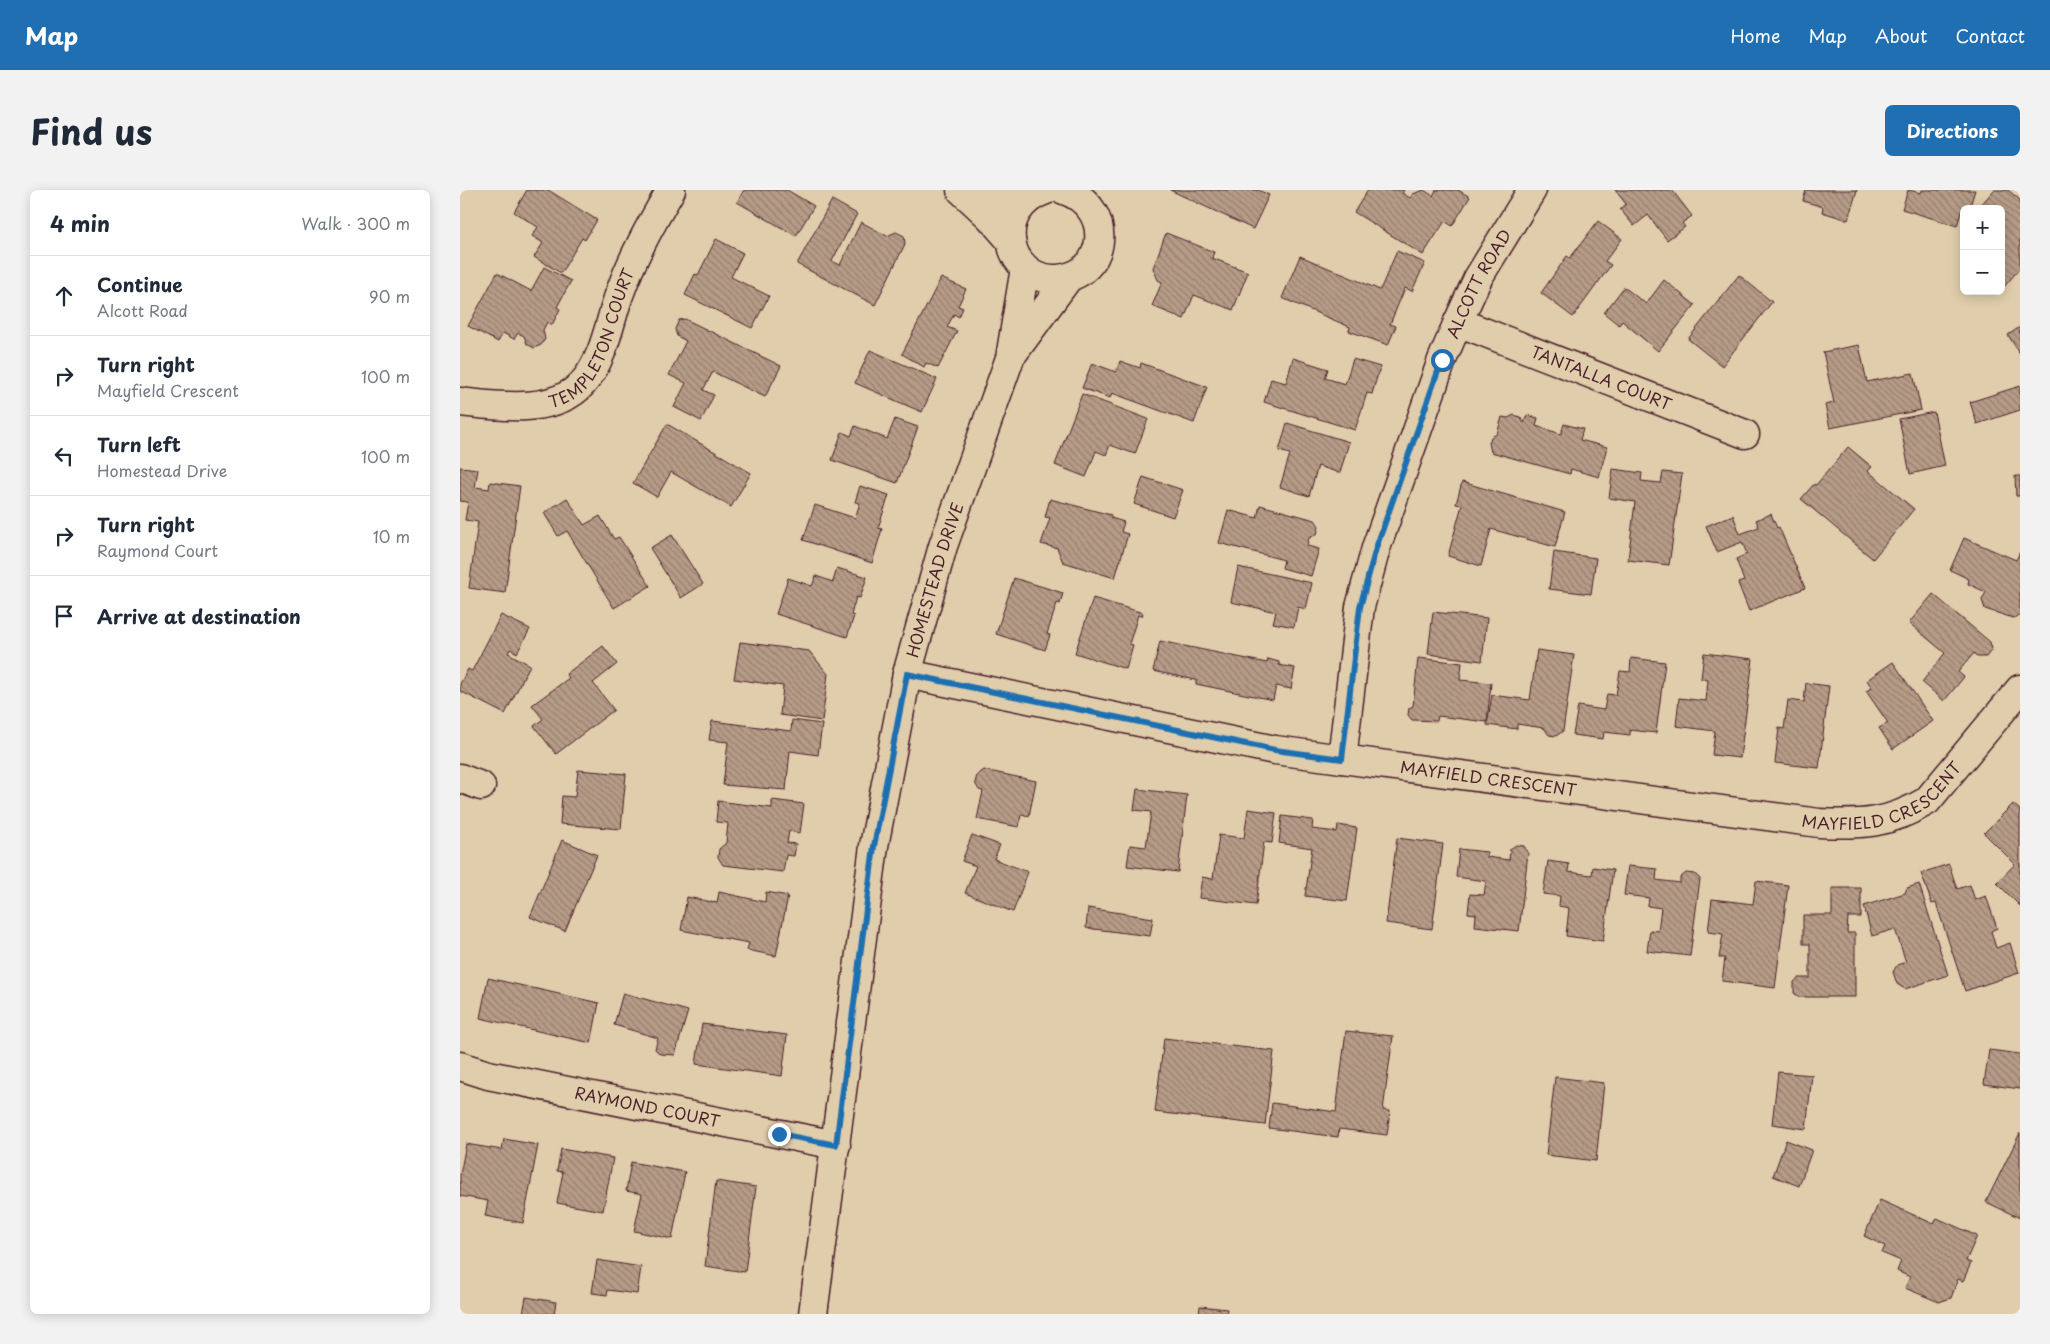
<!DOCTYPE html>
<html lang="en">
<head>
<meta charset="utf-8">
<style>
  body { margin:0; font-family:"Playpen Sans",sans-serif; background:#f2f2f3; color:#1f2937 }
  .controls { position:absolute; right:15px; top:15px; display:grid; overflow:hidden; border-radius:8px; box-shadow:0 2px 12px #0003 }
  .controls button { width:45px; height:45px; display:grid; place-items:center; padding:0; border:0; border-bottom:1px solid #e0e1e3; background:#fff; color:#1f2937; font:25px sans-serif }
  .stop { position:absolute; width:15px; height:15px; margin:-11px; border:4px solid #1f6fb2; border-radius:50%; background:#fff }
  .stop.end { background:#1f6fb2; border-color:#fff; box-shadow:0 1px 5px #0008 }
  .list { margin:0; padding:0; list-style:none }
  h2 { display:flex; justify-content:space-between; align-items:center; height:65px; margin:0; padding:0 20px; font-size:21px }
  h2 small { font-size:16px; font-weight:400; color:#747a83 }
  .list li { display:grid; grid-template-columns:32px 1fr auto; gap:15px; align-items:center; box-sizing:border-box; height:80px; padding:0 20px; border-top:1px solid #e0e1e3 }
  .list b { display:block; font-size:19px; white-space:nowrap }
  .list p { margin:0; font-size:16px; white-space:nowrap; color:#747a83 }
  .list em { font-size:16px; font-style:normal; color:#747a83 }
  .icon { flex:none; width:28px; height:28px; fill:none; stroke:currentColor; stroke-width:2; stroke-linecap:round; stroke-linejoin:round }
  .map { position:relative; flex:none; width:1560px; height:1124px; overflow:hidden; border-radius:8px }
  header { display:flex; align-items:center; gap:30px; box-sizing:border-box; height:70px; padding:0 25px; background:#1f6fb2; color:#fff }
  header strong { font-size:24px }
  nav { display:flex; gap:28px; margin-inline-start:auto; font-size:18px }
  .intro { display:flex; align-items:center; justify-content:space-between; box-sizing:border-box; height:120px; padding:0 30px }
  h1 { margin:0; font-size:35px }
  .button { padding:12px 22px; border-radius:8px; background:#1f6fb2; color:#fff; font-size:18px; font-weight:700 }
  main { display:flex; gap:30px; padding:0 30px }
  aside { flex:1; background:#fff; border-radius:8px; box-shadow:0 2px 12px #0003 }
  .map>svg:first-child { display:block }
  .building { fill:url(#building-back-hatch); stroke:#4a1f2b }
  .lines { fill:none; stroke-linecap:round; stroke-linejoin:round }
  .street-casing { stroke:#4a1f2b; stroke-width:31 }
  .secondary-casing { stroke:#4a1f2b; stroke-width:31 }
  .street { stroke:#dfcdab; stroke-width:28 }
  .secondary { stroke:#dfcdab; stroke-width:28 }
  .route { stroke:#1f6fb2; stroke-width:6 }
  .labels { text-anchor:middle; stroke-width:4; stroke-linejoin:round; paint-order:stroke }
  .street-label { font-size:16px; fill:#4a1f2b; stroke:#dfcdab }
</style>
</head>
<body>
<header>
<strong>Map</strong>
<nav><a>Home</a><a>Map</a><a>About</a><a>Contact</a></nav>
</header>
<div class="intro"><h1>Find us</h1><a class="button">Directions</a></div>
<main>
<aside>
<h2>4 min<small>Walk · 300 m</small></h2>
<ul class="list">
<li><svg class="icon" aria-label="ahead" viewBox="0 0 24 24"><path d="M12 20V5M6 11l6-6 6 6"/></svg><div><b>Continue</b><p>Alcott Road</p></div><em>90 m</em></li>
<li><svg class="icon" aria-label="right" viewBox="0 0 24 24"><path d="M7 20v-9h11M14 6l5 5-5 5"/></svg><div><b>Turn right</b><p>Mayfield Crescent</p></div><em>100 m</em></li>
<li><svg class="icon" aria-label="left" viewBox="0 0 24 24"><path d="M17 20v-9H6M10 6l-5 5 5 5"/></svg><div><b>Turn left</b><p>Homestead Drive</p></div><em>100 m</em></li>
<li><svg class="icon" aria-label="right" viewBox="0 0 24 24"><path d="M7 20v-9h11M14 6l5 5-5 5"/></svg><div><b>Turn right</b><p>Raymond Court</p></div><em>10 m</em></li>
<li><svg class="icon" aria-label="arrive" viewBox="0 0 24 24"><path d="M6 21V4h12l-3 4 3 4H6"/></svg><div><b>Arrive at destination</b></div></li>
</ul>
</aside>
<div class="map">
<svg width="1560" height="1124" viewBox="0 0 1560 1124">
  <defs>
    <pattern id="building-back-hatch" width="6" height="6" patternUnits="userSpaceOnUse" patternTransform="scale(1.25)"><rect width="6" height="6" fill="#b69c87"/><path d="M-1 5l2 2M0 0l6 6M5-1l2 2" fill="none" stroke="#967f6f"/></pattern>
  </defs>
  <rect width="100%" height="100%" fill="#dfcdab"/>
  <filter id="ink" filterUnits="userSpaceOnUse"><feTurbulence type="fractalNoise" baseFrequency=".02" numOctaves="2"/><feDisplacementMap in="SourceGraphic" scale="10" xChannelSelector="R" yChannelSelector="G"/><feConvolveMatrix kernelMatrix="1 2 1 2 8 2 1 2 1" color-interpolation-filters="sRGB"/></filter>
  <g filter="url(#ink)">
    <path class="building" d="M 67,0 L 88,0 L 137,30 L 125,50 L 122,48 L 101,83 L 74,67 L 83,53 L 72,46 L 78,37 L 54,22 Z
      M 284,0 L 327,0 L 354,16 L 336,46 L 277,12 Z
      M 710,0 L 798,0 L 809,5 L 793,39 Z
      M 908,0 L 944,0 L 942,3 L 950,8 L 953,4 L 964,0 L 973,6 L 976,0 L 998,0 L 1010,7 L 992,36 L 985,31 L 963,65 L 894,22 Z
      M 1155,0 L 1212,0 L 1232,26 L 1222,33 L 1225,37 L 1207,50 L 1188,25 L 1174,36 L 1160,19 L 1166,14 Z
      M 1346,0 L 1397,0 L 1388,30 L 1362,22 L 1363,17 L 1343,11 Z
      M 1448,0 L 1461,3 L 1462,0 L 1515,0 L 1509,19 L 1502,19 L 1497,36 L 1442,19 Z
      M 1534,0 L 1548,0 L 1560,10 L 1560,78 L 1543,98 L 1541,19 L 1524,19 L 1520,16 Z
      M 372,10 L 397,24 L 372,71 L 380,75 L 401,32 L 427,46 L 436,42 L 444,46 L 445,54 L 415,115 L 337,74 Z
      M 1138,31 L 1162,49 L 1145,71 L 1151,75 L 1113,127 L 1081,103 L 1107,66 L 1110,68 Z
      M 706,43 L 754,62 L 752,68 L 788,82 L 773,120 L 734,105 L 724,129 L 692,116 L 702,92 L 698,90 L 693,78 Z
      M 256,49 L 283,63 L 271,87 L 309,106 L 292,138 L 225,105 L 235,84 L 238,85 Z
      M 937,61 L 965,73 L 952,101 L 945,98 L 930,134 L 936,136 L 928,155 L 889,141 L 890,137 L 822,108 L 840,66 L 920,100 Z
      M 84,77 L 111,91 L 97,117 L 100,119 L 92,135 L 87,132 L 83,140 L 85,149 L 81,155 L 74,158 L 67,154 L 64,146 L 58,143 L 54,149 L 43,143 L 38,152 L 8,136 L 37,83 L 71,101 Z
      M 1279,85 L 1312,112 L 1262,176 L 1228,149 Z
      M 481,88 L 506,99 L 498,116 L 503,118 L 499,127 L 494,124 L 487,137 L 497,141 L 478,178 L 466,173 L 464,177 L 442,164 Z
      M 1204,90 L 1235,115 L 1198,161 L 1162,131 L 1159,135 L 1144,123 L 1164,97 L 1186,114 Z
      M 225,129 L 321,176 L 305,207 L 253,182 L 243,200 L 254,205 L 241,231 L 214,217 L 226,193 L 209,185 L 226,151 L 217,146 L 215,139 L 219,130 Z
      M 1560,137 L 1560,164 L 1548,145 Z
      M 1399,155 L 1407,192 L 1453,183 L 1461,220 L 1370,238 L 1365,215 L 1374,213 L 1363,162 Z
      M 410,160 L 477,189 L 462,222 L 395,193 Z
      M 833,168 L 868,179 L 865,188 L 885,194 L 893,169 L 920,177 L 912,204 L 907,203 L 895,240 L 804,212 L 811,189 L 826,193 Z
      M 660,171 L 680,178 L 681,173 L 747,197 L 734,233 L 652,203 L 650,208 L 622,198 L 632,173 L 656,182 Z
      M 1560,196 L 1560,220 L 1517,234 L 1510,212 Z
      M 622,204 L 688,229 L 675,264 L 650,255 L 646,265 L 636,261 L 626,287 L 595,275 Z
      M 1474,222 L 1485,276 L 1450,284 L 1439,229 Z
      M 1054,225 L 1060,227 L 1064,233 L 1067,225 L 1078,228 L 1076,236 L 1101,244 L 1104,234 L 1123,239 L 1120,250 L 1147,257 L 1139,287 L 1111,279 L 1110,284 L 1031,262 L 1029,253 L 1031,247 L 1037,244 L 1042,227 L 1048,228 Z
      M 435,229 L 458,237 L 437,293 L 372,270 L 382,242 L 391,246 L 395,236 L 427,249 Z
      M 827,233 L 889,252 L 880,283 L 858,276 L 849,306 L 820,297 L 830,264 L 819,261 Z
      M 207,234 L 291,283 L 271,317 L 211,282 L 197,307 L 173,293 Z
      M 1388,257 L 1412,277 L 1408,281 L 1454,319 L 1413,369 L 1341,309 L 1354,294 L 1356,295 Z
      M 0,277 L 18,279 L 15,297 L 29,299 L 30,292 L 60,296 L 45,403 L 9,398 L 18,332 L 5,330 L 8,312 L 0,311 Z
      M 1153,279 L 1182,283 L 1181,291 L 1201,293 L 1203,282 L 1222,284 L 1209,375 L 1168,370 L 1175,312 L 1149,308 Z
      M 1555,286 L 1560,286 L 1560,306 L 1556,306 Z
      M 683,287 L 723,300 L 713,327 L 674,314 Z
      M 1002,292 L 1105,322 L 1095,357 L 1031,339 L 1021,376 L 988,366 L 1002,315 L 996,314 Z
      M 400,296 L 429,305 L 418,338 L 422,339 L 412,373 L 343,350 L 355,315 L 395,328 L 400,313 L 395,312 Z
      M 107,308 L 124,335 L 140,326 L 154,349 L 159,347 L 190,396 L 154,418 L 107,341 L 98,346 L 84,323 Z
      M 590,309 L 651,325 L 651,328 L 664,332 L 661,342 L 668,344 L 655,388 L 603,372 L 597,358 L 581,354 L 590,328 L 585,327 Z
      M 800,315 L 855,330 L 859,336 L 857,344 L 849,348 L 847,356 L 859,359 L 851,386 L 822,378 L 824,370 L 759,353 L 768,320 L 797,328 Z
      M 1311,324 L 1317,338 L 1319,337 L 1345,398 L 1289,421 L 1278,393 L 1284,391 L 1276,369 L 1287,364 L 1282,352 L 1257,362 L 1246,336 L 1273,325 L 1280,344 L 1299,337 L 1296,330 Z
      M 212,345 L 243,394 L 221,408 L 190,358 Z
      M 1504,348 L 1556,370 L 1560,362 L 1560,426 L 1553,428 L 1525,419 L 1522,410 L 1526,402 L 1508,394 L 1509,389 L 1490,380 Z
      M 1094,362 L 1136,368 L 1131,404 L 1089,399 Z
      M 778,377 L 852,393 L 846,419 L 838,417 L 834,437 L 813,433 L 816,422 L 771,412 Z
      M 377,378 L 407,387 L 400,408 L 396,407 L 391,425 L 394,426 L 387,447 L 316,424 L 328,388 L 352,396 L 356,386 L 373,392 Z
      M 554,388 L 603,403 L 600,414 L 597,413 L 587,444 L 590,445 L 585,460 L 536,444 Z
      M 1473,404 L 1530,452 L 1532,459 L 1526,467 L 1517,467 L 1514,463 L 1498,482 L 1504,487 L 1484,511 L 1462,492 L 1485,463 L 1449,433 Z
      M 633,408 L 683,423 L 682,426 L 678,425 L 669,454 L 673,455 L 666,479 L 615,463 Z
      M 973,422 L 1027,428 L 1022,471 L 968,464 Z
      M 41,425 L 70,439 L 57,463 L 50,459 L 48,463 L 70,475 L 45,524 L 0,501 L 0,494 L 8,479 L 12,481 Z
      M 700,451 L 807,473 L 808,469 L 819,472 L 819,475 L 835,478 L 831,499 L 816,496 L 813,510 L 736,494 L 736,490 L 693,481 Z
      M 280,452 L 349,461 L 368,484 L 362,531 L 320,525 L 323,496 L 274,489 Z
      M 143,456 L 157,474 L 133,493 L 154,520 L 96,564 L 74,536 L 83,529 L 72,515 L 109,488 L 106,484 Z
      M 1077,460 L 1114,465 L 1103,541 L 1096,546 L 1089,545 L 1084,538 L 1057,534 L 1057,539 L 1027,535 L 1032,505 L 1070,510 Z
      M 1244,463 L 1293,469 L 1280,568 L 1252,565 L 1255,541 L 1216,536 L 1219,508 L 1246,511 L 1248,490 L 1241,489 Z
      M 958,468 L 1002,473 L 1000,490 L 1031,493 L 1027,532 L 978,526 L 977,531 L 952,530 L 948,525 L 949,518 L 953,516 Z
      M 1171,468 L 1205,472 L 1196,543 L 1170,540 L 1170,545 L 1144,542 L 1143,549 L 1113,545 L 1118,516 L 1144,520 L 1147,504 L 1156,505 L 1160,481 L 1170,482 Z
      M 1433,472 L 1473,531 L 1433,559 L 1419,538 L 1428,533 L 1406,501 L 1412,498 L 1407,490 Z
      M 1346,493 L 1369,496 L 1359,578 L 1315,573 L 1319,538 L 1324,539 L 1328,510 L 1344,512 Z
      M 332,530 L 362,534 L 358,565 L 330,561 L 326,600 L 263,595 L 268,552 L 249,550 L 252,531 L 331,541 Z
      M 118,580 L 166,584 L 161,639 L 100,634 L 102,606 L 115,607 Z
      M 524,580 L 576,591 L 569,626 L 561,624 L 559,637 L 517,629 L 523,601 L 519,600 L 515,593 L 517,585 Z
      M 677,599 L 727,605 L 718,682 L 667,676 L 670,655 L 686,657 L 691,622 L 674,620 Z
      M 312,610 L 344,614 L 340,643 L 329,641 L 327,653 L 336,654 L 334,666 L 326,665 L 323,682 L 263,675 L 258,667 L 259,659 L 266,653 L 268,633 L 256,632 L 258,611 L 312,618 Z
      M 1553,614 L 1560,620 L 1560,716 L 1537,693 L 1555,674 L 1524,643 Z
      M 788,619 L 816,623 L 812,653 L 804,652 L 796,715 L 739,708 L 742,687 L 753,689 L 759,645 L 784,648 Z
      M 822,626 L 853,630 L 852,639 L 877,642 L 878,635 L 897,638 L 887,711 L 845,706 L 852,658 L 819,653 Z
      M 512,645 L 540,655 L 534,669 L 568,682 L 553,722 L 505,703 L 516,676 L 502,671 Z
      M 937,648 L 983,654 L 972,739 L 926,733 Z
      M 102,650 L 137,665 L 105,741 L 70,727 Z
      M 1056,655 L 1064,656 L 1068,663 L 1059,741 L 1015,736 L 1016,724 L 1008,723 L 1010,704 L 1024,705 L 1026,691 L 996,687 L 999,659 L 1027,662 L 1027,667 L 1049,670 L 1050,659 Z
      M 1088,671 L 1109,674 L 1108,682 L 1132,685 L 1133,677 L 1153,680 L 1143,751 L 1106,746 L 1109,718 L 1099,716 L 1100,706 L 1083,704 Z
      M 1489,674 L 1497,699 L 1510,695 L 1515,710 L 1526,706 L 1537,738 L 1531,741 L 1536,758 L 1550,753 L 1559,783 L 1505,801 L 1476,713 L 1472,714 L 1461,683 Z
      M 1168,676 L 1197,679 L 1196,690 L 1220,693 L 1220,688 L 1226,683 L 1235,684 L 1240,689 L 1230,766 L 1187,761 L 1190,740 L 1198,741 L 1201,718 L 1188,716 L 1189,708 L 1164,705 Z
      M 1296,691 L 1328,695 L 1315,798 L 1262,791 L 1265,768 L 1259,768 L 1263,744 L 1248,742 L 1252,709 L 1293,714 Z
      M 1459,694 L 1488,785 L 1445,799 L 1437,794 L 1433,782 L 1437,775 L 1446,772 L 1435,739 L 1412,746 L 1404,716 L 1445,703 L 1447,698 Z
      M 1372,698 L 1401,698 L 1401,727 L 1388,727 L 1387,743 L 1395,743 L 1395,807 L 1339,807 L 1334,803 L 1334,792 L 1339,788 L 1350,788 L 1350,754 L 1343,754 L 1343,725 L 1372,725 Z
      M 259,702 L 305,712 L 306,702 L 328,706 L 316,766 L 287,760 L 289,753 L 221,740 L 227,707 L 257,713 Z
      M 628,718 L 693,728 L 690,746 L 626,738 Z
      M 28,788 L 139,813 L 131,853 L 20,828 Z
      M 163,803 L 228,821 L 215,865 L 200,864 L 195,859 L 198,848 L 154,835 Z
      M 242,834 L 327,845 L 322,886 L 236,874 Z
      M 886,841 L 933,846 L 923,920 L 930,921 L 927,945 L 879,939 L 878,947 L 809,938 L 812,913 L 876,922 Z
      M 704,848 L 814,861 L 805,935 L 695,922 Z
      M 1529,860 L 1560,864 L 1560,899 L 1524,894 Z
      M 1318,882 L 1352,885 L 1346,939 L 1312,934 Z
      M 1095,887 L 1144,893 L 1136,971 L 1086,965 Z
      M 1560,943 L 1560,1028 L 1526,1012 Z
      M 44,949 L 78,955 L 63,1033 L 25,1026 L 28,1011 L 0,1006 L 0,985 L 6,954 L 42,960 Z
      M 1326,950 L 1352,960 L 1339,996 L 1313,986 Z
      M 101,959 L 153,968 L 143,1021 L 97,1013 L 103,982 L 97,981 Z
      M 171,972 L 225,982 L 212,1049 L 174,1041 L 182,1004 L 166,1001 Z
      M 256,991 L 296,997 L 285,1082 L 245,1076 Z
      M 1420,1010 L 1474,1034 L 1477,1028 L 1517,1046 L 1506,1071 L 1511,1073 L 1503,1091 L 1498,1089 L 1491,1108 L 1479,1112 L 1445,1098 L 1450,1087 L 1437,1081 L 1441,1071 L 1422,1063 L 1425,1056 L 1404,1046 Z
      M 137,1070 L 181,1077 L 177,1104 L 148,1100 L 147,1105 L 132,1103 Z
      M 66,1107 L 96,1112 L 94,1124 L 63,1124 Z
      M 740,1116 L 767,1119 L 766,1124 L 739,1124 Z"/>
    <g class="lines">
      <g class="street-casing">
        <g id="street">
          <path id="s1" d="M 998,132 L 1285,244"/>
          <path id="s2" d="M 0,212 C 37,216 95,225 123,193 C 144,169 149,134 159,105 C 172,68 191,34 211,0"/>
          <path id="s3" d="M 447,484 L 815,560 L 1359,633 C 1402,635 1429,634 1467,611 L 1560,499"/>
          <path id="s4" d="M 882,569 L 900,417 L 916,358 L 982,170 L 998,132 L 1018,88 L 1072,0"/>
          <path d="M 0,588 L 21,596"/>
          <path id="s5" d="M 0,876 L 28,885 L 376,955"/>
        </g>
      </g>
      <g class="secondary-casing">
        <g id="secondary">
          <path d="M 501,0 L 530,27 L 551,51"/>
          <path d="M 514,0 L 544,6 L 574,4"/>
          <path d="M 586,0 C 530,19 546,91 597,89 C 649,86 655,17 604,0"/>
          <path d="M 554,162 L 609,87"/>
          <path id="s6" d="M 353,1124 L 414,656 L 447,484 L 483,356 L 550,168 L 565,78"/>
        </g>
      </g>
      <use href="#street" class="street"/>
      <use href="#secondary" class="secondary"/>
    </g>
  </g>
  <g class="lines" filter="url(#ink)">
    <path class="route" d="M 319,944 L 376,955 L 414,656 L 447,484 L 815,560 L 882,569 L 900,417 L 916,358 L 982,170"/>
  </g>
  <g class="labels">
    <g class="street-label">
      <text dy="6" stroke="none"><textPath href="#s4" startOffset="498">ALCOTT ROAD</textPath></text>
      <text dy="6" stroke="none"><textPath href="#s2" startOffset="171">TEMPLETON COURT</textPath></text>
      <text dy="6" stroke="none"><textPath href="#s1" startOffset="154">TANTALLA COURT</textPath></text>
      <text dy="6" stroke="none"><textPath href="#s6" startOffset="745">HOMESTEAD DRIVE</textPath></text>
      <text dy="6" stroke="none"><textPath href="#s3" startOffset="591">MAYFIELD CRESCENT</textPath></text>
      <text dy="6" stroke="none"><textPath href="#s3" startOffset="996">MAYFIELD CRESCENT</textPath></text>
      <text dy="6" stroke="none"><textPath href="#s5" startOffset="192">RAYMOND COURT</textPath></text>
    </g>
  </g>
</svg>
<div class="controls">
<button>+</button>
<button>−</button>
</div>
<div class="stop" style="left:982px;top:170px"></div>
<div class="stop end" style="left:319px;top:944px"></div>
</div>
</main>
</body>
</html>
